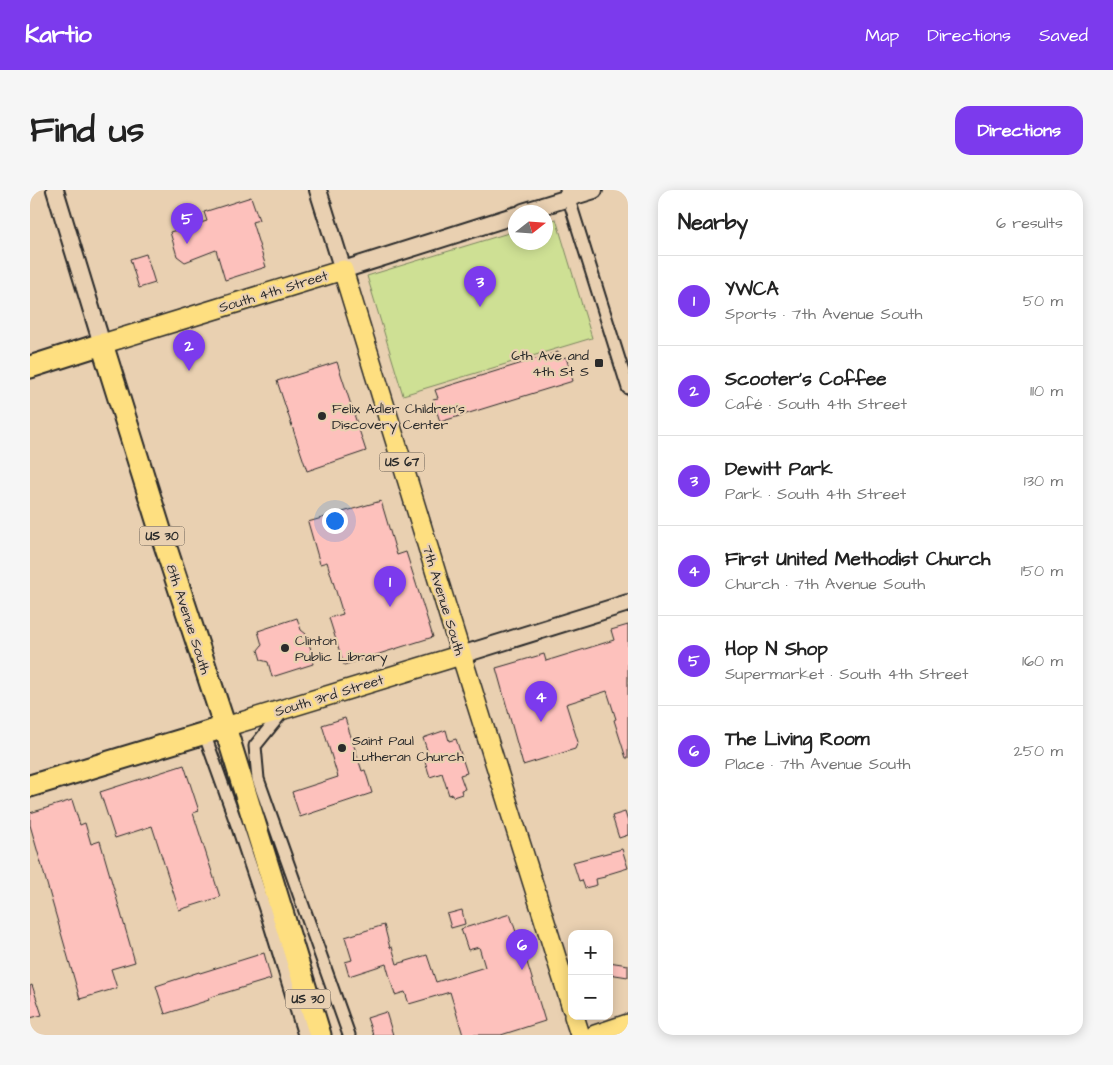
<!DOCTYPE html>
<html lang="en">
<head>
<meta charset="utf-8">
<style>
  body { margin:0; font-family:"Architects Daughter",sans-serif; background:#f6f6f6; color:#222 }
  .controls { position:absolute; right:15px; bottom:15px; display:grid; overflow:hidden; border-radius:10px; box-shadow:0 2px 12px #0003 }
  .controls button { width:45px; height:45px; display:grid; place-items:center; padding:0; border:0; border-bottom:1px solid #e0e0e0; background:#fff; color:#222; font:25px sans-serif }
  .compass { position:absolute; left:478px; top:15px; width:45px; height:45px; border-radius:50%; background:#fff; box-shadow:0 2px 12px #0003; rotate:73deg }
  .you { position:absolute; left:304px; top:330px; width:18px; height:18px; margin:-12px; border:4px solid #fff; border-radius:50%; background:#1a73e8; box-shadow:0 0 0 8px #1a73e833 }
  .badge { display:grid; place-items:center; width:32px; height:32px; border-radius:50%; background:#7c3aed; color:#fff; font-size:16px; font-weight:700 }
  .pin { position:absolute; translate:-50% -41px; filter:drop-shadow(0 1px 2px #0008) }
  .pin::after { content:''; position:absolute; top:26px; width:18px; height:15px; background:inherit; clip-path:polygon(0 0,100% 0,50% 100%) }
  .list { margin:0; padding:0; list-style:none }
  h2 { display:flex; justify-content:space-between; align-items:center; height:65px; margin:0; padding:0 20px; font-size:21px }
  h2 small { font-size:16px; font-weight:400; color:#767676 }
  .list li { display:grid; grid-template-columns:32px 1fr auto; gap:15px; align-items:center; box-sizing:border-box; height:90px; padding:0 20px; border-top:1px solid #e0e0e0 }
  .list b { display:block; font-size:19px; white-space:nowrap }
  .list p { margin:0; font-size:16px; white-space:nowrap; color:#767676 }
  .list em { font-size:16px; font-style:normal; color:#767676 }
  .map { position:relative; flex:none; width:598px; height:845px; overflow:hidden; border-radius:15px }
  header { display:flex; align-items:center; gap:30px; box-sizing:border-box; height:70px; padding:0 25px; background:#7c3aed; color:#fff }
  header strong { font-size:24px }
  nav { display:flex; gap:28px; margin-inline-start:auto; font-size:18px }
  .intro { display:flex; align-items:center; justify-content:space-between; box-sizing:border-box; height:120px; padding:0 30px }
  h1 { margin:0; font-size:35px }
  .button { padding:12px 22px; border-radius:15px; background:#7c3aed; color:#fff; font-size:18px; font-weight:700 }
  main { display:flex; gap:30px; padding:0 30px }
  aside { flex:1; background:#fff; border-radius:15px; box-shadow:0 2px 12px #0003 }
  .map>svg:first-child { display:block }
  .green { fill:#cee094; stroke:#7c8660 }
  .building { fill:#fdc1bc; stroke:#2b2b2b }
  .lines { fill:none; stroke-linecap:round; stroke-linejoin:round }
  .street-casing { stroke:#2b2b2b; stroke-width:15 }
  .secondary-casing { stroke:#2b2b2b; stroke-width:20 }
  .primary-casing { stroke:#2b2b2b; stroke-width:22 }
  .highway-casing { stroke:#2b2b2b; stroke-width:25 }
  .street { stroke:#e9d0b1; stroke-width:11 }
  .secondary { stroke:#e9d0b1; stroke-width:16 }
  .primary { stroke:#fedf80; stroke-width:19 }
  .highway { stroke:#fedf80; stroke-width:21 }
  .poi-dot { fill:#2b2b2b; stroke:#e9d0b1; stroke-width:2 }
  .labels { text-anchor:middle; stroke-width:4.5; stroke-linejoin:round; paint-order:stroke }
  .shield { fill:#e9d0b1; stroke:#645c53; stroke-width:1 }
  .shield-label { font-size:12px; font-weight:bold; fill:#2b2b2b }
  .street-label { font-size:14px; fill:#2b2b2b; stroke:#e9d0b1 }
  .poi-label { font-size:14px; fill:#2b2b2b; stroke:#e9d0b1; text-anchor:start }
</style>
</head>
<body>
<header>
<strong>Kartio</strong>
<nav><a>Map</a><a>Directions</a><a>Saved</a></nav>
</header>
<div class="intro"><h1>Find us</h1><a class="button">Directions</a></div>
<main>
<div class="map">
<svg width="598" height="845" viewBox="0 0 598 845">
  <rect width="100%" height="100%" fill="#e9d0b1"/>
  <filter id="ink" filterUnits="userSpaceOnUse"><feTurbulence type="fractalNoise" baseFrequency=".02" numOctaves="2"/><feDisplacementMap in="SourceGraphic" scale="10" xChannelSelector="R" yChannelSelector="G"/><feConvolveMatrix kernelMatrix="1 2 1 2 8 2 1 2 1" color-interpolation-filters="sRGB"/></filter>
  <g filter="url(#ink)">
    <path class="green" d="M 526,29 L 562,148 L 373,205 L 337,86 L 485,41 L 486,52 L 516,52 L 516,32 Z"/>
    <path class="building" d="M 221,7 L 229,30 L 222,32 L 236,77 L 195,90 L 186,60 L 155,72 L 147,66 L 140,42 L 177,31 L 174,22 Z
      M 116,64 L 125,93 L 109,98 L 100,69 Z
      M 528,162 L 530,169 L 536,167 L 543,191 L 410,232 L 403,209 L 408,208 L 405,200 Z
      M 307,172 L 336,261 L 277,281 L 247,191 Z
      M 351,311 L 367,365 L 376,362 L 403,447 L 314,475 L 299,428 L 313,424 L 297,372 L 290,374 L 278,332 Z
      M 267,428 L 271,440 L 276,444 L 281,460 L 280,463 L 283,474 L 242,487 L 238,472 L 231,470 L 228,460 L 232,455 L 228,441 Z
      M 598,435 L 598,568 L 596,568 L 584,530 L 586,529 L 577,501 L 536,514 L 548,552 L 545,559 L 493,575 L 466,478 L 514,464 L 516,471 L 584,450 L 581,440 Z
      M 315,528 L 332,581 L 335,580 L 342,603 L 270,627 L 262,602 L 308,587 L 292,535 Z
      M 416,540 L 419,551 L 426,549 L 437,583 L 430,585 L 435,599 L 431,600 L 432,604 L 423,607 L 422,604 L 419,605 L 412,583 L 400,587 L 395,571 L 400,569 L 393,548 Z
      M 154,575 L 169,621 L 163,623 L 190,707 L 149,720 L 122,636 L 85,648 L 70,602 Z
      M 42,610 L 50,635 L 55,633 L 61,654 L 70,651 L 105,772 L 81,779 L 87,798 L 50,809 L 0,635 L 0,623 Z
      M 595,622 L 598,632 L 598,645 L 589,648 L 582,626 Z
      M 592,659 L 598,678 L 575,685 L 575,687 L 566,689 L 567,695 L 555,698 L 552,690 L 549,691 L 543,672 Z
      M 432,720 L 435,734 L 421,738 L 417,724 Z
      M 480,724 L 491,757 L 492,756 L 515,831 L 471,845 L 433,845 L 420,802 L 379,814 L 375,802 L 365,805 L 356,774 L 319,786 L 315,772 L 322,770 L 315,747 L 354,735 L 360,758 L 362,757 L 367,774 L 397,765 L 406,792 L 455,777 L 449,757 L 438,760 L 431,739 Z
      M 234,763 L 241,789 L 178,808 L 179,810 L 135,824 L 126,796 L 169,782 L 170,783 Z
      M 579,772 L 598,775 L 598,787 L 579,784 Z
      M 2,795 L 12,825 L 0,828 L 0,796 Z
      M 356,822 L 363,845 L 343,845 L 337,828 Z"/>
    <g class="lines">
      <g class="street-casing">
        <path id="street" d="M 536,0 L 598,198
          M 254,520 L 225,556 L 228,589 L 319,845
          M 174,543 L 208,638 L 236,722 L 274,845"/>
      </g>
      <g class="secondary-casing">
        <path id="secondary" d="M 25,0 L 72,154
          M 288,0 L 313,80 L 486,25
          M 493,22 L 564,0
          M 431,465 L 598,413"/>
      </g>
      <g class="primary-casing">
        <path id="primary" d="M 72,154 L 313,80 L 420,429 L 542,818
          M 195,537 L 431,465
          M 544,826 L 550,845
          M 565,845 L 598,834"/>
      </g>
      <g class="highway-casing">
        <path id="highway" d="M 0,177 L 72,154 L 131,343 L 195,537 L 290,845
          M 0,596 L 195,537"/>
      </g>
      <use href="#street" class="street"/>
      <use href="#secondary" class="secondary"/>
      <use href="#primary" class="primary"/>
      <use href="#highway" class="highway"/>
    </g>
  </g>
  <g class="poi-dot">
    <rect x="564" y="168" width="10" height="10" rx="2.5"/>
    <circle cx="292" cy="226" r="5"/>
    <circle cx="255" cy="458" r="5"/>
    <circle cx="312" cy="558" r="5"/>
  </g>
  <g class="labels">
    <g class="shield">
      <rect x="349.5" y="262.5" width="45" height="19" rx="4"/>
      <rect x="109.5" y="336.5" width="45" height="19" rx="4"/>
      <rect x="255.5" y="799.5" width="45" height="19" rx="4"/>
    </g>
    <g class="shield-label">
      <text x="372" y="276">US 67</text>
      <text x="132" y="350">US 30</text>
      <text x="278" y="813">US 30</text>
    </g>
    <g class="street-label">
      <text transform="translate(243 101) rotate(-17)" y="5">South 4th Street</text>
      <text transform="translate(414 410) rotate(73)" y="5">7th Avenue South</text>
      <text transform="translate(159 429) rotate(72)" y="5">8th Avenue South</text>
      <text transform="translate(299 505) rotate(-17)" y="5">South 3rd Street</text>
    </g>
    <g class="poi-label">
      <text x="559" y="170" text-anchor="end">6th Ave and<tspan x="559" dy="16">4th St S</tspan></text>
      <text x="302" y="223">Felix Adler Children's<tspan x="302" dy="16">Discovery Center</tspan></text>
      <text x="265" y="455">Clinton<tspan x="265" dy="16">Public Library</tspan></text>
      <text x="322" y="555">Saint Paul<tspan x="322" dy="16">Lutheran Church</tspan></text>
    </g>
  </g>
</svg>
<div class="controls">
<button>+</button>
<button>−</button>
</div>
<svg class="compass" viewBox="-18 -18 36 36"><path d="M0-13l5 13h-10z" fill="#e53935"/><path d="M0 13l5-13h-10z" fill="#767676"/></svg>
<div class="you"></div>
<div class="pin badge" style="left:360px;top:417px">1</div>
<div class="pin badge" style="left:159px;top:181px">2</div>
<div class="pin badge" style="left:450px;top:117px">3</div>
<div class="pin badge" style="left:511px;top:532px">4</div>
<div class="pin badge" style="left:157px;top:54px">5</div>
<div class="pin badge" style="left:492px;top:780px">6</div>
</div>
<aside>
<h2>Nearby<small>6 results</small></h2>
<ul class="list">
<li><span class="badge">1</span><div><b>YWCA</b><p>Sports · 7th Avenue South</p></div><em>50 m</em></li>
<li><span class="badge">2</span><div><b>Scooter's Coffee</b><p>Café · South 4th Street</p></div><em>110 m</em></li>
<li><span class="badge">3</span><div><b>Dewitt Park</b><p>Park · South 4th Street</p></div><em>130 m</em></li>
<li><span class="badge">4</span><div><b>First United Methodist Church</b><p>Church · 7th Avenue South</p></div><em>150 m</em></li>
<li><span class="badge">5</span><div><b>Hop N Shop</b><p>Supermarket · South 4th Street</p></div><em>160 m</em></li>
<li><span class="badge">6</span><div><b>The Living Room</b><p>Place · 7th Avenue South</p></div><em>250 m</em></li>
</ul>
</aside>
</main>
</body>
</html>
